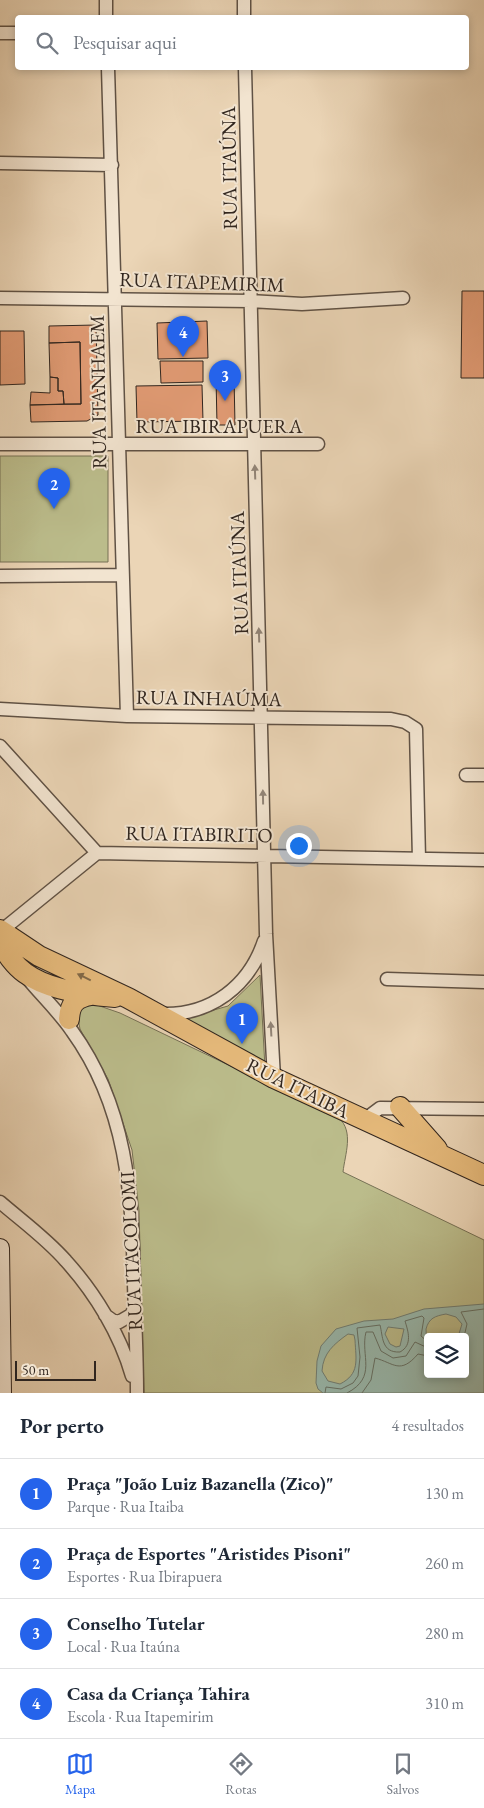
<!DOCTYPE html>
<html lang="pt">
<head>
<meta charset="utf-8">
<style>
  body { margin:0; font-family:"EB Garamond",serif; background:#f6f6f7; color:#1f2937 }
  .controls { position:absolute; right:15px; bottom:15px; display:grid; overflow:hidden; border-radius:5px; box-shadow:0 2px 8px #0003 }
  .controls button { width:45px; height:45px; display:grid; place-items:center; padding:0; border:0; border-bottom:1px solid #e0e1e3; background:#fff; color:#1f2937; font:25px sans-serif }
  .scale { position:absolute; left:15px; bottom:12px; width:81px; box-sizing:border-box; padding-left:5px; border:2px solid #31261f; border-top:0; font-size:14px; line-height:18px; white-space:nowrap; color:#31261f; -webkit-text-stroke:4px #f2e4d0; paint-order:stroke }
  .you { position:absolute; left:298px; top:845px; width:18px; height:18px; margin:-12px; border:4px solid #fff; border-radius:50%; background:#1a73e8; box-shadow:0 0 0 8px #1a73e833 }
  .badge { display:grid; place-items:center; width:32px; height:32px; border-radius:50%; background:#2563eb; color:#fff; font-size:16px; font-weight:700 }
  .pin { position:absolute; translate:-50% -41px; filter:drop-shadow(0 1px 2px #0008) }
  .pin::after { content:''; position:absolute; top:26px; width:18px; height:15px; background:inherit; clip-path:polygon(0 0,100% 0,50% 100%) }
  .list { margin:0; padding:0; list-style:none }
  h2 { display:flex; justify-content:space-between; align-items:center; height:65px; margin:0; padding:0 20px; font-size:21px }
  h2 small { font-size:16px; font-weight:400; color:#747a83 }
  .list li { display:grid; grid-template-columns:32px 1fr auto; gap:15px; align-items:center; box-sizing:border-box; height:70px; padding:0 20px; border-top:1px solid #e0e1e3 }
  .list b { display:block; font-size:19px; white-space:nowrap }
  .list p { margin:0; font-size:16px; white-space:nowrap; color:#747a83 }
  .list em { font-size:16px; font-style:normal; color:#747a83 }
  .icon { flex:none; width:28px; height:28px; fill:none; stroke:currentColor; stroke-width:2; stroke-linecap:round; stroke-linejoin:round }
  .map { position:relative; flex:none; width:484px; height:1393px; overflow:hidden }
  .search { position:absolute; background:#fff; box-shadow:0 2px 8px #0003; left:15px; right:15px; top:15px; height:55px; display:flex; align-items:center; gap:12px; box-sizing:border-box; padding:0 18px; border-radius:5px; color:#747a83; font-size:19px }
  .sheet { height:345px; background:#fff }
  nav { display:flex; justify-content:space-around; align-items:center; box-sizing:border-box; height:70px; border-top:1px solid #e0e1e3; background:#fff; font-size:14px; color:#747a83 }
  nav a { display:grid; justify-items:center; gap:2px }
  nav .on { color:#2563eb }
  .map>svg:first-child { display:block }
  .green { fill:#bbbc8b; stroke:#767155; fill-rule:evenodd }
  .water { fill:#98b9ae; stroke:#6f7e75; fill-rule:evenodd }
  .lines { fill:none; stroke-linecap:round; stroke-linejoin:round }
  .shore { stroke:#647066; stroke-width:1 }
  .building { fill:#e09a73; stroke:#31261f }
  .street-casing { stroke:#605245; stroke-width:15 }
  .secondary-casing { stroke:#31261f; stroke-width:20 }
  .primary-casing { stroke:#31261f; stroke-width:22 }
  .street { stroke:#f2e4d0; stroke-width:12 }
  .secondary { stroke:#f2e4d0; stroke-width:18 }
  .primary { stroke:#e6ba7b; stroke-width:20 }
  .oneway { fill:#928578 }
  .oneway2 { fill:#826948 }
  .labels { text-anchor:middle; stroke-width:4; stroke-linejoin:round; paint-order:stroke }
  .street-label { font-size:20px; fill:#31261f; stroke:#f2e4d0 }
</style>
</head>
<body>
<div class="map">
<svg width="484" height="1393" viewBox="0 0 484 1393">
  <rect width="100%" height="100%" fill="#ebd5b6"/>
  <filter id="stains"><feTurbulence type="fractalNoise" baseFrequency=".004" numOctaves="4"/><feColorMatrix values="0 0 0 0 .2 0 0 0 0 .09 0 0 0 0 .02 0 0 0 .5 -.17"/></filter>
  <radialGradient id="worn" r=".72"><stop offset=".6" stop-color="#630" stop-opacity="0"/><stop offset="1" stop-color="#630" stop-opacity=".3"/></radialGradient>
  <path class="green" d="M 0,456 L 108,456 L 108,562 L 0,562 Z
    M 260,975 L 265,1068 L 175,1021 L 228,1006 Z
    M 91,1003 L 120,1013 L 339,1118 C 354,1132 345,1154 343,1172 L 484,1240 L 484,1393 L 144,1393 L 139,1211 L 132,1150 L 108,1079 L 80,1029 L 77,1013 L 79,1006 ZM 428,1337 L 465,1337 L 465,1374 L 428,1374 Z"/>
  <path class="water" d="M 484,1304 L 484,1393 L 323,1393 L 318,1389 L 316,1383 L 317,1361 L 321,1346 L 336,1329 L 364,1321 L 393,1319 L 424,1309 ZM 446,1314 L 456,1317 L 462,1324 L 458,1337 L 465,1337 L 465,1374 L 428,1374 L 426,1329 C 429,1318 435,1316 446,1314 ZM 388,1327 L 404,1329 L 400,1346 L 396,1347 L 390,1344 L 385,1334 ZM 348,1334 L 354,1335 L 355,1340 C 356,1360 360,1374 340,1384 L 328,1381 L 322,1371 C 323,1353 334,1344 348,1334 Z"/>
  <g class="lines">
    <path class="shore" d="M 464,1337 L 467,1324 L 461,1312 L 484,1309
      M 325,1393 L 326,1387 L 341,1389 L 353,1383 L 358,1376 L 360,1357 L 357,1328 L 380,1325 C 383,1336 381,1353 400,1352 C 413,1345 408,1331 405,1321 L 422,1316 L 424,1318 L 421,1336 L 428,1342
      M 347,1393 C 378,1377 360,1356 366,1332 L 373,1332 L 381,1351 L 393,1358 L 406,1356 L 415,1342 L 428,1348
      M 362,1393 L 371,1380 L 375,1358 C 394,1363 400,1375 418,1354 L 428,1356"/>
  </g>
  <path class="building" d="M 462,291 L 484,291 L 484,378 L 461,378 Z
    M 207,321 L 208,358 L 158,359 L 157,323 Z
    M 96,325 L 98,415 L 87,421 L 31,422 L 30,405 L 81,404 L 80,342 L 49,343 L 49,326 Z
    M 0,331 L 24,331 L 25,384 L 0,385 Z
    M 80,342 L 81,404 L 64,404 L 63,391 L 58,391 L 58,378 L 50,377 L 49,343 Z
    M 160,361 L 203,361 L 203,382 L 161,383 Z
    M 50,377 L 58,378 L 58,391 L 63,391 L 64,404 L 30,405 L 31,392 L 50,393 Z
    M 216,377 L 234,377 L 235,425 L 217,425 Z
    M 202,385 L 203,421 L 137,422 L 136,386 Z"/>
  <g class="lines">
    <g class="street-casing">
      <path id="street" d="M 106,0 L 106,18
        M 244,0 L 244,18
        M 0,33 L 18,33
        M 108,68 L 127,716
        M 245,68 L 266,934 L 274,1078
        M 0,163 L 112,165
        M 0,298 L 251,301 L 302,304 L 403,298
        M 0,444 L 318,444
        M 0,576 L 121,575
        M 0,709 L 127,716 L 391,719 L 405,722 L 416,729 L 419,859
        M 0,746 L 97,853
        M 466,775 L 484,775
        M 1,931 L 97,853 L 484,860
        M 28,979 C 42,996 59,1012 72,1031 C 127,1107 132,1193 134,1283 C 135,1320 137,1356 137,1393
        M 387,979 L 484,982
        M 163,1014 C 211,1015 249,986 264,941
        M 364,1120 L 380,1108 L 484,1109
        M 0,1202 C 22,1221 47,1239 66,1261 C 95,1293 120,1334 132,1376
        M 105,1315 L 112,1320 L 119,1322 L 131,1315 L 135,1307"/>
    </g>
    <g class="secondary-casing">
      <path id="secondary" d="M 0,1248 L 2,1393"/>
    </g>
    <g class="primary-casing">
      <path id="primary" d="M 0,930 L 39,956 L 128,998 L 274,1078 L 484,1175
        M 0,943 C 7,954 14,965 25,973 C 48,990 87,995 115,997
        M 69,1019 C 70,1004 75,998 91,995
        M 400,1107 L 437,1149"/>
    </g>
    <use href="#street" class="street"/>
    <use href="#secondary" class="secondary"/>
    <use href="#primary" class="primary"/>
  </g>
  <defs><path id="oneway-solid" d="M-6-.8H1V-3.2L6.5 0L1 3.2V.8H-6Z" transform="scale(1.25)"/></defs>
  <g class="oneway">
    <use href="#oneway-solid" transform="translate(255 472) rotate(-92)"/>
    <use href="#oneway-solid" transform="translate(259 635) rotate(-92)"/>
    <use href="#oneway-solid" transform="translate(263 797) rotate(-91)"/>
    <use href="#oneway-solid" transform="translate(271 1029) rotate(-93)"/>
  </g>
  <use class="oneway2" href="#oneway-solid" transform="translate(84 977) rotate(-154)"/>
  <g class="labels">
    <g class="street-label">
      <text transform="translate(229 168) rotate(-91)" y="7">RUA ITAÚNA</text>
      <text transform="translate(202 282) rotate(2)" y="7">RUA ITAPEMIRIM</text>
      <text transform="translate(98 392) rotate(-91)" y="7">RUA ITANHAEM</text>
      <text x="219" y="433">RUA IBIRAPUERA</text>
      <text transform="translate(239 573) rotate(-92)" y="7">RUA ITAÚNA</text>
      <text transform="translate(209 698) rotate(1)" y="7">RUA INHAÚMA</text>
      <text transform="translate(199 834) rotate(1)" y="7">RUA ITABIRITO</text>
      <text transform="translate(298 1088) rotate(26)" y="7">RUA ITAIBA</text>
      <text transform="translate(131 1251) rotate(-93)" y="7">RUA ITACOLOMI</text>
    </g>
  </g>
  <rect width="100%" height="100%" filter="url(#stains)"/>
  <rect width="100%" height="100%" fill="url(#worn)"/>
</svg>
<div class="controls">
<button><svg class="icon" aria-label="layers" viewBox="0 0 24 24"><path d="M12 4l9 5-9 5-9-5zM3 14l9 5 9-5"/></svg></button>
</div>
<div class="scale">50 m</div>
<div class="you"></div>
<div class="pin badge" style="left:242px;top:1044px">1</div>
<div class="pin badge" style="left:54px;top:509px">2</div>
<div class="pin badge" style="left:225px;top:401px">3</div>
<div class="pin badge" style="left:183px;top:357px">4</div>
<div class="search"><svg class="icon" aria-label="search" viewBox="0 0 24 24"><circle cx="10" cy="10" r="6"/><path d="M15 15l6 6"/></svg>Pesquisar aqui</div>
</div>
<section class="sheet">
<h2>Por perto<small>4 resultados</small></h2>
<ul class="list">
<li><span class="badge">1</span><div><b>Praça &quot;João Luiz Bazanella (Zico)&quot;</b><p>Parque · Rua Itaiba</p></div><em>130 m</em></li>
<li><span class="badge">2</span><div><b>Praça de Esportes &quot;Aristides Pisoni&quot;</b><p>Esportes · Rua Ibirapuera</p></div><em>260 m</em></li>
<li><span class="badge">3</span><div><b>Conselho Tutelar</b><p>Local · Rua Itaúna</p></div><em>280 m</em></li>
<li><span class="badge">4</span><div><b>Casa da Criança Tahira</b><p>Escola · Rua Itapemirim</p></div><em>310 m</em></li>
</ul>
</section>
<nav>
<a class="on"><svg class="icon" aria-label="map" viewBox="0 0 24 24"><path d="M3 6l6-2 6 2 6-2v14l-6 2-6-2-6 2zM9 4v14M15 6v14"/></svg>Mapa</a>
<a><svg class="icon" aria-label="directions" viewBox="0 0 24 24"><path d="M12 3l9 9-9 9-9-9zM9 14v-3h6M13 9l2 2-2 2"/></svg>Rotas</a>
<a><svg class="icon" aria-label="saved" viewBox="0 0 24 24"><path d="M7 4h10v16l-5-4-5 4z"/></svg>Salvos</a>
</nav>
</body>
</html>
